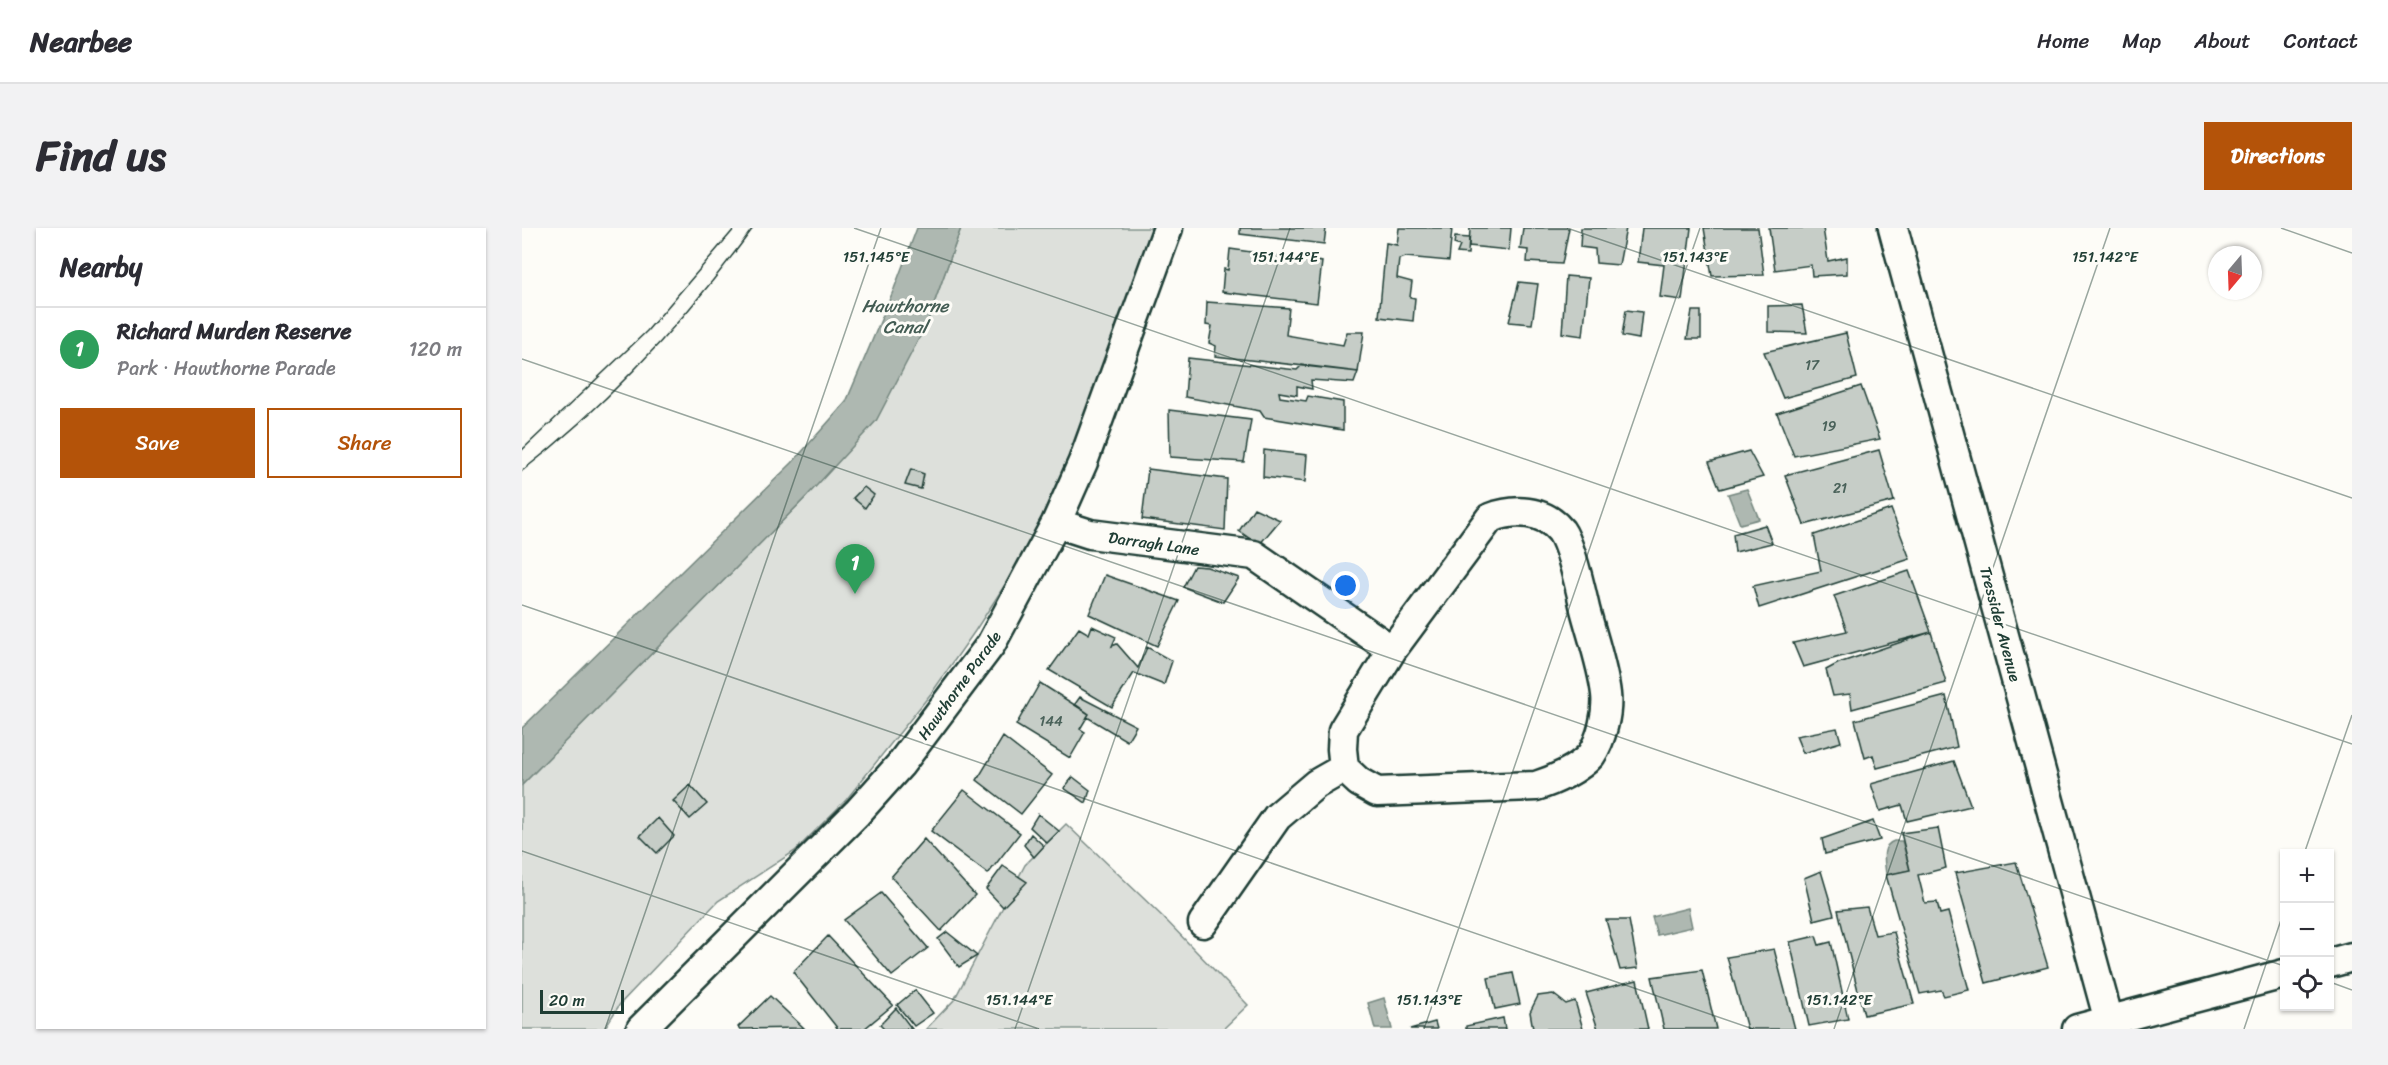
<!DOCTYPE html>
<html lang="en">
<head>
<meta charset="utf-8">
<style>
  body { margin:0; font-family:Sriracha,sans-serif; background:#f2f2f3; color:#2b2b33 }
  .controls { position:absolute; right:18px; bottom:18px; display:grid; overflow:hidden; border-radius:0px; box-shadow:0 2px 4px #0004 }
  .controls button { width:54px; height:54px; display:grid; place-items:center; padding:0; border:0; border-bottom:2px solid #e1e1e2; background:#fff; color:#2b2b33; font:30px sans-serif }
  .compass { position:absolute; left:1686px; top:18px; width:54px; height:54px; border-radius:50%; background:#fff; box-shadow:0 2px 4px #0004; rotate:199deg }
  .scale { position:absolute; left:18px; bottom:15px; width:84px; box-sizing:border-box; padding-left:6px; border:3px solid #1f3d34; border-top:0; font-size:16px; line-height:21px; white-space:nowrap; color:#1f3d34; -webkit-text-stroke:4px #fdfcf7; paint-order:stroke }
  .you { position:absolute; left:824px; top:358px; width:21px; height:21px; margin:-15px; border:4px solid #fff; border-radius:50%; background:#1a73e8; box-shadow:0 0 0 9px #1a73e833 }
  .badge { display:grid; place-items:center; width:39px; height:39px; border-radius:50%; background:#b45309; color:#fff; font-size:20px; font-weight:700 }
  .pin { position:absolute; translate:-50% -50px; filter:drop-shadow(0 2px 3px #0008) }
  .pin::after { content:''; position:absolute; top:32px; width:21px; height:18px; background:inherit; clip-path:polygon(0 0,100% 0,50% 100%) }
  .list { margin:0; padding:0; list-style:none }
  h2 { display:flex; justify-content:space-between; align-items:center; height:78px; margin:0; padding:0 24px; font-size:26px }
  h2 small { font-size:20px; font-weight:400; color:#7c7c81 }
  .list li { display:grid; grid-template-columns:39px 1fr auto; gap:18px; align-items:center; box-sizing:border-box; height:84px; padding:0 24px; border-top:2px solid #e1e1e2 }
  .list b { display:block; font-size:22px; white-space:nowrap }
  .list p { margin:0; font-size:20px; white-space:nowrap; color:#7c7c81 }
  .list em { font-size:20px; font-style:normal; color:#7c7c81 }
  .actions { display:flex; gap:12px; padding:18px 24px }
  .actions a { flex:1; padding:14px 0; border:2px solid #b45309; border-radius:0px; text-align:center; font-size:21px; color:#b45309 }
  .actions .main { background:#b45309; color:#fff }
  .icon { flex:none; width:33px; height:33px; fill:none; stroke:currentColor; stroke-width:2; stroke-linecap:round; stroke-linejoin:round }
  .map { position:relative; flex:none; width:1830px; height:801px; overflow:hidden; border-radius:0px }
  header { display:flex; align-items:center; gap:36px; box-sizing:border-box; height:84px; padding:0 30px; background:#fff; border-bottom:2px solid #e1e1e2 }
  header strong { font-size:28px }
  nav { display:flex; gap:33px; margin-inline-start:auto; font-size:21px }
  .intro { display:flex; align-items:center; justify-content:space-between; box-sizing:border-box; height:144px; padding:0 36px }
  h1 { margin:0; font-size:42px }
  .button { padding:15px 27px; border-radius:0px; background:#b45309; color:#fff; font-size:21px; font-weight:700 }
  main { display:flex; gap:36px; padding:0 36px }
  aside { flex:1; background:#fff; border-radius:0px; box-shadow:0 2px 4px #0004 }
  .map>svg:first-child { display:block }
  .green { fill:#dde0db; stroke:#7e8e88; stroke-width:1.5 }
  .water { fill:#aeb8b1; stroke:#75877f; stroke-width:1.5 }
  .building { fill:#c6cdc7; stroke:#1f3d34; stroke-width:1.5 }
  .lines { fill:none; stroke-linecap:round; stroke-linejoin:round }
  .minor-casing { stroke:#1f3d34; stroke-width:33 }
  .minor { stroke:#fdfcf7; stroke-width:28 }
  .tram { stroke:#1f3d34; stroke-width:1.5 }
  .ticks { fill:none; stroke:#1f3d34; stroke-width:1.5; stroke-opacity:0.45 }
  .labels { text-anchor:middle; stroke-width:6; stroke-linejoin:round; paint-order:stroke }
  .number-label { font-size:14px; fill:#496159 }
  .street-label { font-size:16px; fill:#1f3d34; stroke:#fdfcf7 }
  .water-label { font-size:18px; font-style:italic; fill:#435c53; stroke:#fdfcf7 }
  .ticks-label { font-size:15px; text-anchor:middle; fill:#1f3d34; stroke:#fdfcf7; stroke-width:6; stroke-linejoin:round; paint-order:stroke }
</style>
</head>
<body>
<header>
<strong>Nearbee</strong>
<nav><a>Home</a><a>Map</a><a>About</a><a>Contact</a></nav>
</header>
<div class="intro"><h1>Find us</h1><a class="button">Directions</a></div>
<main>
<aside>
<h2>Nearby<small></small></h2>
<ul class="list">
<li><span class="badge" style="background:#2e9e5b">1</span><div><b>Richard Murden Reserve</b><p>Park · Hawthorne Parade</p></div><em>120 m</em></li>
</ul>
<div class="actions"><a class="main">Save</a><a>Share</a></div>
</aside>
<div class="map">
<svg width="1830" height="801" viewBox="0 0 1830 801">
  <rect width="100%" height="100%" fill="#fdfcf7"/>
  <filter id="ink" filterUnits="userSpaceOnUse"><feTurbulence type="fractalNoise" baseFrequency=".0167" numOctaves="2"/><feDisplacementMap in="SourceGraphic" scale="12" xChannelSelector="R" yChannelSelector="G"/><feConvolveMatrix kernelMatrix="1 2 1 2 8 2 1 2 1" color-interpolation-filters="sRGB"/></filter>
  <g filter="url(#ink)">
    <path class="green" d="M 439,0 L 631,0 L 554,215 L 501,329 L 453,403 L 411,463 L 324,572 L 273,623 L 196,673 L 98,776 L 82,801 L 0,801 L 0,557 L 285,268 L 405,95 Z
      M 544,596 L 641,689 L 726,777 L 701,801 L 404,801 L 432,772 L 503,637 Z"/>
    <path class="water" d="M 395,0 L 439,0 L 405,95 L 354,193 L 285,268 L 0,557 L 0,500 L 270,235 L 324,174 L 372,61 Z
      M 1225,261 L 1237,291 L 1218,296 L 1206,266 Z
      M 1372,613 L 1380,613 L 1388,642 L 1364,647 C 1363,634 1358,618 1372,613 Z
      M 1166,680 L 1170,699 L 1135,707 L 1130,689 Z
      M 862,770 L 870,801 L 853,801 L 846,775 Z"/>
    <path class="building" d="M 718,0 L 804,0 L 802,16 L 718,6 Z
      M 877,0 L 930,0 L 927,33 L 884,29 L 877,31 L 875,50 L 890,54 L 888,69 L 893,70 L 891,93 L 857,89 L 864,15 L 875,17 Z
      M 948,0 L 989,0 L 987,22 L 947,18 Z
      M 1001,0 L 1047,0 L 1040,36 L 1005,34 L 1006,22 L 998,21 Z
      M 1059,0 L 1104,0 L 1097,37 L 1074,35 L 1073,21 L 1058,19 Z
      M 1120,0 L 1169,0 L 1160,72 L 1138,69 L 1142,37 L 1116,34 Z
      M 1182,0 L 1236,0 L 1242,47 L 1190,48 Z
      M 1247,0 L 1301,0 L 1306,33 L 1325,29 L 1325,46 L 1290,48 L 1289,37 L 1253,42 Z
      M 933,9 L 947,10 L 946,26 L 935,25 L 938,18 L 932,16 Z
      M 708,21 L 800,34 L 795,75 L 700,64 L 702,41 L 706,42 Z
      M 1044,48 L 1067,50 L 1061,108 L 1040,105 Z
      M 997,54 L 1016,56 L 1010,96 L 987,94 Z
      M 685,74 L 767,80 L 764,107 L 821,117 L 825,104 L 842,104 L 836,144 L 693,128 L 694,118 L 687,115 L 690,98 L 684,97 Z
      M 1280,77 L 1285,105 L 1246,104 L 1246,78 Z
      M 1104,82 L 1120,84 L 1117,111 L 1100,108 Z
      M 1170,83 L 1179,83 L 1179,111 L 1165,111 Z
      M 1324,105 L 1335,150 L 1261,170 L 1242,124 Z
      M 666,130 L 775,142 L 780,137 L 836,144 L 832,155 L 789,152 L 790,161 L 775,158 L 775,167 L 757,164 L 758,169 L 784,173 L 786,168 L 821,174 L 821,202 L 742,189 L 738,183 L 663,169 Z
      M 1339,158 L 1358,211 L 1272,228 L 1255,185 Z
      M 647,182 L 729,192 L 722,234 L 648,229 Z
      M 742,222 L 785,227 L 783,254 L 741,249 Z
      M 1357,222 L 1372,273 L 1282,297 L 1263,247 Z
      M 1227,223 L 1241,249 L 1198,261 L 1187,234 Z
      M 389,241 L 402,246 L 399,261 L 383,257 Z
      M 626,241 L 705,251 L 703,302 L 620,291 Z
      M 342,259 L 352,267 L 343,280 L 331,270 Z
      M 732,280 L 758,292 L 737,317 L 717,303 Z
      M 1369,281 L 1388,331 L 1237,380 L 1231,358 L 1299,343 L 1292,307 Z
      M 1243,297 L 1250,315 L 1213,324 L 1211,306 Z
      M 672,338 L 685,339 L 717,350 L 701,374 L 661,359 Z
      M 1387,343 L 1409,404 L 1281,439 L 1271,415 L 1325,403 L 1312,368 Z
      M 583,347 L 657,373 L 635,418 L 567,386 Z
      M 570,398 L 594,409 L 590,418 L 595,416 L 616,440 L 625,419 L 650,433 L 642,457 L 612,445 L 590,479 L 527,442 L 557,400 L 567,406 Z
      M 1409,404 L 1424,455 L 1330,481 L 1328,466 L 1311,468 L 1304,442 L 1317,435 Z
      M 518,455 L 567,486 L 558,501 L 563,504 L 548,530 L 494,497 Z
      M 1424,468 L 1435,519 L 1355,540 L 1351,527 L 1343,530 L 1333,492 Z
      M 558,469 L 614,498 L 605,513 L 565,489 L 567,486 L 553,476 Z
      M 1315,500 L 1319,514 L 1281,525 L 1274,508 Z
      M 481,509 L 530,547 L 499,586 L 455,552 Z
      M 1432,533 L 1449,578 L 1385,593 L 1380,577 L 1358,583 L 1349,556 Z
      M 551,549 L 568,562 L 564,575 L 542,560 Z
      M 168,557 L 185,576 L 168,591 L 151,573 Z
      M 442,562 L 498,605 L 466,646 L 409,603 Z
      M 516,586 L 537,603 L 525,615 L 508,599 Z
      M 136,590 L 152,608 L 135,625 L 118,608 Z
      M 1351,593 L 1358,612 L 1303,626 L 1300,611 Z
      M 1416,600 L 1424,640 L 1396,647 L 1403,675 L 1415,674 L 1418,686 L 1426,684 L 1447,762 L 1422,768 L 1419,762 L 1398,766 L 1364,647 L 1388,642 L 1379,605 Z
      M 509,606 L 522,618 L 512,629 L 502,617 Z
      M 402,611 L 453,667 L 419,703 L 369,649 Z
      M 1494,634 L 1526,739 L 1464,755 L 1433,645 Z
      M 481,638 L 505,654 L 481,679 L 464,661 Z
      M 1299,643 L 1312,687 L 1292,692 L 1282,650 Z
      M 359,665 L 406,720 L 370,748 L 322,692 Z
      M 1345,679 L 1353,707 L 1372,704 L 1392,776 L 1342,787 L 1316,682 Z
      M 1084,692 L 1107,692 L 1116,740 L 1098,742 Z
      M 425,704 L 455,728 L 437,739 L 416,711 Z
      M 306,708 L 371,777 L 342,801 L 316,801 L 271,744 Z
      M 1294,708 L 1297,717 L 1309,714 L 1326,791 L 1287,798 L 1268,714 Z
      M 1252,721 L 1273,801 L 1225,801 L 1205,729 Z
      M 1180,742 L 1194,801 L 1142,801 L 1130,749 Z
      M 991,745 L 998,776 L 973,781 L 966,750 Z
      M 1115,752 L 1126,801 L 1076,801 L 1064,765 Z
      M 393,762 L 411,785 L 392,798 L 375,777 Z
      M 1031,766 L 1044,776 L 1053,773 L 1061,801 L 1011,801 L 1008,784 L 1016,768 Z
      M 248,768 L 282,800 L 218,801 L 216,799 Z
      M 374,780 L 390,801 L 362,801 L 358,797 Z
      M 981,790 L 983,801 L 944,801 L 944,798 Z
      M 913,794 L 915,801 L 888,801 Z"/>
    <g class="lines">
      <g class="minor-casing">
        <path id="minor" d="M 1371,0 L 1587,793
          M 534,295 L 568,306 L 732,327 L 870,422 L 821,502 L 820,521 L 822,540 L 837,554 L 855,564 L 1014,558 C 1031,553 1057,541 1069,527 C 1080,511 1086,484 1084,466 C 1081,439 1070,408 1063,381 C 1059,363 1049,317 1039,303 C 1021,281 992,281 968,290 L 870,422
          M 681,695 L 755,589 L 794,556 L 822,540
          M 1808,735 L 1830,729
          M 119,801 L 335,585 L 378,537 L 469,416 L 534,295 L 561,234 L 646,0
          M 1555,801 L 1762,746"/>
      </g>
      <use href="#minor" class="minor"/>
      <path class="tram" d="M 0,222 L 125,103 L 213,0
        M 0,243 C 89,174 165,90 231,0"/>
    </g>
  </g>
  <path class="ticks" d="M 332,0 L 1830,516M 1045,0 L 1830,270M 1759,0 L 1830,25M 0,131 L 1762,738M 0,377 L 1231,801M 0,623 L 517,801M 1782,626 L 1830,487M 1808,754 L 1830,762M 83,801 L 359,0M 493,801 L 768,0M 902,801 L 1178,0M 1312,801 L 1588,0M 1722,801 L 1762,683"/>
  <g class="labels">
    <g class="number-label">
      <text x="1290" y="142">17</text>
      <text x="1307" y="203">19</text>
      <text x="1318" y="265">21</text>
      <text x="529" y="498">144</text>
    </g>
    <g class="street-label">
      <text transform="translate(632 315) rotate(8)" y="6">Darragh Lane</text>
      <text transform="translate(1479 396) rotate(75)" y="6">Tressider Avenue</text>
      <text transform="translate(437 457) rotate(-54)" y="6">Hawthorne Parade</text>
    </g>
    <g class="water-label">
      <text x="383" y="84">Hawthorne<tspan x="383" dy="21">Canal</tspan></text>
    </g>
  </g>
  <g class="ticks-label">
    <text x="354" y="34">151.145°E</text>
    <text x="763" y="34">151.144°E</text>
    <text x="1173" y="34">151.143°E</text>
    <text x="1583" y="34">151.142°E</text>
    <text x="497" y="777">151.144°E</text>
    <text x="907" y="777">151.143°E</text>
    <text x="1317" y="777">151.142°E</text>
  </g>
</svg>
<div class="controls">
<button>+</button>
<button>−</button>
<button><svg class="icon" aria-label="locate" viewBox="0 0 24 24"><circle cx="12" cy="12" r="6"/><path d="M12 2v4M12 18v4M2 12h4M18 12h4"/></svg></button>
</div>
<svg class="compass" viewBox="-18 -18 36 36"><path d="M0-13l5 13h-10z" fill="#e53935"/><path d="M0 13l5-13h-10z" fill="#7c7c81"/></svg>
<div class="scale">20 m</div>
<div class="you"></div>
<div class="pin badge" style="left:333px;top:366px;background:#2e9e5b">1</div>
</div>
</main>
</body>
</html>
